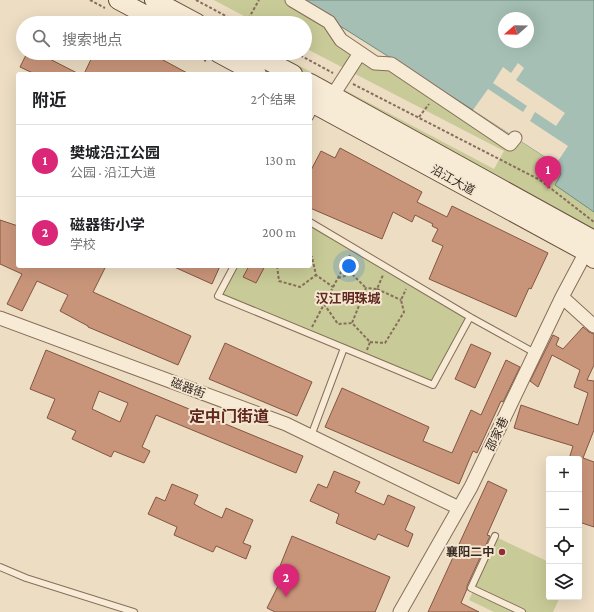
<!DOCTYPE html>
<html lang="zh">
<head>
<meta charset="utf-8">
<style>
  body { margin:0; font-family:"Crimson Pro","Noto Sans SC",serif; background:#f6f6f6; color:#202124 }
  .controls { position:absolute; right:12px; bottom:12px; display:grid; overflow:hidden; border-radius:4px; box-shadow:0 4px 16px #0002 }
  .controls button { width:36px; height:36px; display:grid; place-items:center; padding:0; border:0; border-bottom:1px solid #e0e0e0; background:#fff; color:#202124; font:20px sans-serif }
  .compass { position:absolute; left:498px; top:12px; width:36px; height:36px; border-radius:50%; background:#fff; box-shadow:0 4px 16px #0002; rotate:250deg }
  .you { position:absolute; left:349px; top:266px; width:14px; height:14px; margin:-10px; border:3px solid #fff; border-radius:50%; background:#1a73e8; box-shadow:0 0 0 6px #1a73e833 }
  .badge { display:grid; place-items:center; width:26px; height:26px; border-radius:50%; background:#db2777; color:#fff; font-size:13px; font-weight:700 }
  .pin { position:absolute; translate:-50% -33px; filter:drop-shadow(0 1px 2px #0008) }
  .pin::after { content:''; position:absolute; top:21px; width:14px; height:12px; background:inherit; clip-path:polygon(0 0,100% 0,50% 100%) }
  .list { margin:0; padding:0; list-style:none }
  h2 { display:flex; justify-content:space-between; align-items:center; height:52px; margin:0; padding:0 16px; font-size:17px }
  h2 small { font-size:13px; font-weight:400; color:#757577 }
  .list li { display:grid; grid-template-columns:26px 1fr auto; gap:12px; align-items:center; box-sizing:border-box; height:72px; padding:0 16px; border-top:1px solid #e0e0e0 }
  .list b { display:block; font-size:15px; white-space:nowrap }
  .list p { margin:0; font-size:13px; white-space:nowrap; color:#757577 }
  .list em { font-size:13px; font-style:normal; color:#757577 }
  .icon { flex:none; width:22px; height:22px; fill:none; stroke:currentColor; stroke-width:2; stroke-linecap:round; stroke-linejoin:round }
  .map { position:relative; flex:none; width:594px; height:612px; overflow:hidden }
  .search { position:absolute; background:#fff; box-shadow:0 4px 16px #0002; left:16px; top:16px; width:296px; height:44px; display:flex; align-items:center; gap:10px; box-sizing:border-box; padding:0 14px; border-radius:22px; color:#757577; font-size:15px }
  .panel { position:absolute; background:#fff; box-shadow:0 4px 16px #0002; left:16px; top:72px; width:296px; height:196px; border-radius:4px }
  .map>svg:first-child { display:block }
  .green { fill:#c8ca97 }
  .water { fill:#a5bfb5; stroke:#6c8d82; fill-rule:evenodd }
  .pier { fill:#ecddc3 }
  .building { fill:#c9957a; stroke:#845641; fill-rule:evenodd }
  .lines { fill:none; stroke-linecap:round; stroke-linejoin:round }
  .lane-casing { stroke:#866e5b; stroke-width:8 }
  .street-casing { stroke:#866e5b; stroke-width:15 }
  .secondary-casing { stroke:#674f3e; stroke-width:20 }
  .path { stroke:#866e5b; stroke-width:2; stroke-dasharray:3 2; stroke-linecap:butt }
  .lane { stroke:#f7ebd6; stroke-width:6 }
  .street { stroke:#f7ebd6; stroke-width:13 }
  .secondary { stroke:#f7ebd6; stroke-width:18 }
  .poi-dot { fill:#922d36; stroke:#f4e7d2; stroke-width:1.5 }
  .labels { text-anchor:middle; stroke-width:4; stroke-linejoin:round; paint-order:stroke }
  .street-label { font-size:12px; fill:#36281e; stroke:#f4e7d2 }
  .poi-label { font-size:12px; font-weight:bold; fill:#36281e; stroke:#f4e7d2; text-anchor:end }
  .neighbourhood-label { font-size:13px; font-weight:bold; fill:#61281f; stroke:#f4e7d2 }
  .district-label { font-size:16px; font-weight:bold; fill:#61281f; stroke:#f4e7d2 }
</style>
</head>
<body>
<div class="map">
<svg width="594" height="612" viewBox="0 0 594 612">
  <rect width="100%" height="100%" fill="#ecddc3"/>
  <path class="green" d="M 214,0 L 296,0 L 341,40 L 391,64 L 510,143 L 515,138 L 556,164 L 561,174 L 556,185 L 594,212 L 594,240 L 310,90 L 310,74 L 279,74 L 239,53 L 275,53 L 494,169 L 504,151 L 305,48 L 305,23 L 257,23 Z
    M 310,222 L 470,317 L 433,385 L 218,296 L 234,266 L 310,266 Z
    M 498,538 L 549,562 L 549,597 L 560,597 L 553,612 L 494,612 L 469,600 Z"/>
  <path class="water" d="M 299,0 L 594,0 L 594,212 L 555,185 L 561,174 L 556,164 L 473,110 ZM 504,18 L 528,18 L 528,42 L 504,42 Z"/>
  <path class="pier" d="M 518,63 L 524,68 L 516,80 L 565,113 L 556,126 L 535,112 L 530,121 L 568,146 L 556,164 L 473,110 L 488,89 L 523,112 L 527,106 L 493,83 L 503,67 L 511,73 Z"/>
  <path class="building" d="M 27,53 L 38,53 L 79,74 L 35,74 L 20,67 Z
    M 94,53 L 150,53 L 189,74 L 84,74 Z
    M 340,148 L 422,192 L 417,202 L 447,217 L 452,206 L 548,253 L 531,289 L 529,288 L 516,317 L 429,279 L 443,246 L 432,241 L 438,229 L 432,226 L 433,224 L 415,215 L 412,222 L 393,212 L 382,239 L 310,208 L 310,172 L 321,151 L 335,158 Z
    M 0,220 L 18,226 L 18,266 L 106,266 L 93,292 L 191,336 L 178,365 L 88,327 L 88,326 L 60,311 L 68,295 L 37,281 L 22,311 L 7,304 L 22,274 L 0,264 Z
    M 172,266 L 220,266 L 212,284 Z
    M 249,266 L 265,266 L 256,283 L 243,277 Z
    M 583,327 L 589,332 L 594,334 L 594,365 L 587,380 L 594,381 L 594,430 L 583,458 L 594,462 L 594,527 L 579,522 L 579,459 L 569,459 L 573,446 L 514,428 L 521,405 L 578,425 L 588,393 L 574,387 L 580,370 L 552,355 L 538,387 L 530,381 L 553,335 L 559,338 L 556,345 L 563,349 Z
    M 225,343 L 312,382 L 297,416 L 209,379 Z
    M 471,344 L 491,353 L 475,388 L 455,379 Z
    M 46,350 L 303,456 L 296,473 L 156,415 L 142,447 L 150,451 L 144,463 L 114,451 L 111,457 L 72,439 L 76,431 L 47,418 L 55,399 L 30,389 ZM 99,391 L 128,403 L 120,422 L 92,409 Z
    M 506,360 L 520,367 L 503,402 L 501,401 L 477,453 L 473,451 L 459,484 L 325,427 L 342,388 L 429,427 L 423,441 L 452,453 L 471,410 L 481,415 Z
    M 334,471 L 360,482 L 355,492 L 384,505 L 388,495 L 415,507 L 405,530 L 413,534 L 408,547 L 378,534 L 375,540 L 336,523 L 339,514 L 310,501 L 318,484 L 327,488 Z
    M 488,481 L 507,490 L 487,535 L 490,536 L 467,586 L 467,589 L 461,603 L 479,612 L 428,612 Z
    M 172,484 L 198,495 L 194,504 L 203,509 L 222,518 L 226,508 L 253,520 L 243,543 L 251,546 L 246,559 L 216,546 L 213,552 L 174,535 L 177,527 L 148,514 L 156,497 L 165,501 Z
    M 292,536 L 390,577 L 375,612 L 275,612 L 267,608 L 282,578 L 276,576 Z"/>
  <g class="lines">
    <g class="lane-casing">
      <path id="lane" d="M 310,117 L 315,107
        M 310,222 L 470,317 L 535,353
        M 234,266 L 218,296 L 344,348 L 311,436
        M 344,348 L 433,385 L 470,317
        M 495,536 L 471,588 L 522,612
        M 0,567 L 26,578 L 134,612"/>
    </g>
    <g class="street-casing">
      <path id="street" d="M 292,0 L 329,22 L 341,40 L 375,63 L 391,64 L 510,144 L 515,138
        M 333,95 L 360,53
        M 562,297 L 594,326
        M 0,318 L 286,424 L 459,508
        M 400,612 L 471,487 L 562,297 L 586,252"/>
    </g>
    <g class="secondary-casing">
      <path id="secondary" d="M 118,0 L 161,23
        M 154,0 L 197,23
        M 218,53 L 257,74
        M 253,53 L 293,74
        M 310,83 L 594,240
        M 310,102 L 586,252 L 594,259"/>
    </g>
    <path class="path" d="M 90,0 L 105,8
      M 196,0 L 239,23
      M 246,23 L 259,0
      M 191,53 L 206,61
      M 296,53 L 333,73
      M 353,84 L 540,180 L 594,222
      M 419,117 L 429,104
      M 310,255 L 312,257 L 316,275 L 333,287
      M 277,266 L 279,281 L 300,287 L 316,275
      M 338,278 L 352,274 L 366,288
      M 377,289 L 401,300
      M 324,304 L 338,324 L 352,323
      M 312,327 L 350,255
      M 370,342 L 385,343 L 404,312 L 401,300 L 406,289
      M 367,350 L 370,342 L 352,323 L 366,288 L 377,289 L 383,275"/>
    <use href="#lane" class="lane"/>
    <use href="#street" class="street"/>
    <use href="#secondary" class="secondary"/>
  </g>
  <circle class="poi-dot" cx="502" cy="552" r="4"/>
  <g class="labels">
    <g class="street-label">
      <text transform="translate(453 180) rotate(29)" y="4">沿江大道</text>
      <text transform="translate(188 388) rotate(20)" y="4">磁器街</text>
      <text transform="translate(497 434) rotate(-64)" y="4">邵家巷</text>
    </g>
    <g class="poi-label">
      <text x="494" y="556">襄阳二中</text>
    </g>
    <g class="neighbourhood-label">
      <text x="348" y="303">汉江明珠城</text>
    </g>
    <g class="district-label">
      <text x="229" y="422">定中门街道</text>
    </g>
  </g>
</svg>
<div class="controls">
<button>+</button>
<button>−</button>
<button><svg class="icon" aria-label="locate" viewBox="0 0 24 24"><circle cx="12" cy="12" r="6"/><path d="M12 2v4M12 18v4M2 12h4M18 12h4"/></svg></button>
<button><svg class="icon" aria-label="layers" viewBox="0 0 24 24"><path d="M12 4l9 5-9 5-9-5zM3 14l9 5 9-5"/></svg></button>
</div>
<svg class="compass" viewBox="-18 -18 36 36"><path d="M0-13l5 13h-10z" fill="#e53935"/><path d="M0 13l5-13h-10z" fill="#757577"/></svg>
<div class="you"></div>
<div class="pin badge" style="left:548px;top:189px">1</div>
<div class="pin badge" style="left:286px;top:597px">2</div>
<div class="search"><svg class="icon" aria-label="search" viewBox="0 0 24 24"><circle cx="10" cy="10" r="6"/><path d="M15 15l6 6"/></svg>搜索地点</div>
<section class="panel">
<h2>附近<small>2个结果</small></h2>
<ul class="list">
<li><span class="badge">1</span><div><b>樊城沿江公园</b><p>公园 · 沿江大道</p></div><em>130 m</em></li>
<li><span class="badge">2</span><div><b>磁器街小学</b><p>学校</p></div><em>200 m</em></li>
</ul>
</section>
</div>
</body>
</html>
